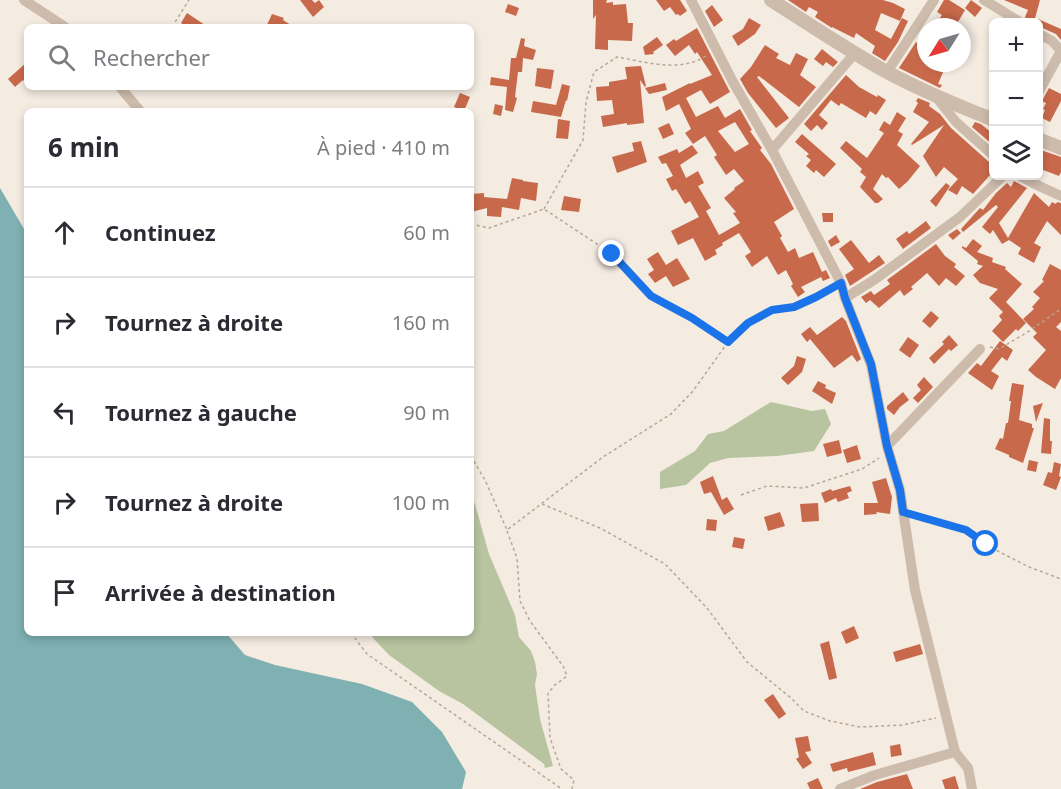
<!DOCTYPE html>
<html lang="fr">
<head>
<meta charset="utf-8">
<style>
  body { margin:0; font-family:"Noto Sans",sans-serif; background:#f7f7f7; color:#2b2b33 }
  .controls { position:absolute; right:18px; top:18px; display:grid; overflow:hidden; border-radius:9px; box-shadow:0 3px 9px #0003 }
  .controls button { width:54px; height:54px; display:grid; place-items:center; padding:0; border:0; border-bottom:2px solid #e1e1e2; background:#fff; color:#2b2b33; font:30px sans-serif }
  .compass { position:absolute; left:917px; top:18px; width:54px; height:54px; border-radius:50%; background:#fff; box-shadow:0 3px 9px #0003; rotate:233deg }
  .stop { position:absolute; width:18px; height:18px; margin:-14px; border:4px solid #1a73e8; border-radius:50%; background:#fff }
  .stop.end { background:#1a73e8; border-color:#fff; box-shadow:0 2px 6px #0008 }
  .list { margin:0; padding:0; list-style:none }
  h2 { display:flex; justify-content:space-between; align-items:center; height:78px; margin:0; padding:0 24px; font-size:26px }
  h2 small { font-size:20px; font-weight:400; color:#7c7c81 }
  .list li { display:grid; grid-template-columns:39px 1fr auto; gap:18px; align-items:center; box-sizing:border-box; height:90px; padding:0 24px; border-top:2px solid #e1e1e2 }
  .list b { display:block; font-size:22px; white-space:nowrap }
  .list em { font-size:20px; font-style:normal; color:#7c7c81 }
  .icon { flex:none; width:33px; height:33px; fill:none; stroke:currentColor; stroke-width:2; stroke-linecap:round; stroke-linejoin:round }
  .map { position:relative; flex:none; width:1061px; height:789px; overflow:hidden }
  .search { position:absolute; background:#fff; box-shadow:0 3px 9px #0003; left:24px; top:24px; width:450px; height:66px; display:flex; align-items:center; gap:15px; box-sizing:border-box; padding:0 21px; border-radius:9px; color:#7c7c81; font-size:22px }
  .panel { position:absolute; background:#fff; box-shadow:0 3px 9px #0003; left:24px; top:108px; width:450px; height:528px; border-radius:9px }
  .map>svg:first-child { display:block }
  .green { fill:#b8c4a0 }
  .water { fill:#7fb0b2 }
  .building { fill:#c8694b; fill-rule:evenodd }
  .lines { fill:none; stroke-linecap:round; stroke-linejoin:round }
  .path { stroke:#b9a596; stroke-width:1.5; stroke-dasharray:3 3; stroke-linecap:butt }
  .minor { stroke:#cdbbac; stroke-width:10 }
  .tertiary { stroke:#cdbbac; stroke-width:14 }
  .route { stroke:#1a73e8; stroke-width:8 }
</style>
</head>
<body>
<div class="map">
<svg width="1061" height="789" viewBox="0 0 1061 789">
  <rect width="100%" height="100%" fill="#f4ebe1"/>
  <path class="green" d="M 771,402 L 812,411 L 825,409 L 831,424 L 814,451 L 777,456 L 728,458 L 710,463 L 686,485 L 660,489 L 660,472 L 695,451 L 708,434 L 724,431 Z
    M 471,497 L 475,504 L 489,554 L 515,615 L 519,637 L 531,651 L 535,662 L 537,674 L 535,685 L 540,719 L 553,766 L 545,768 L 544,764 L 463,704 L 439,691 L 389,655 L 374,639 L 370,633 L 471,633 Z"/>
  <path class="water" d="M 0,188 L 27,234 L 27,633 L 226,633 L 245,655 L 275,665 L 362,684 L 412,702 L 442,732 L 466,772 L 462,789 L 0,789 Z"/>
  <path class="building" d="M 300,0 L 312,0 L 315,3 L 319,0 L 324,7 L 313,17 Z
    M 593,0 L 607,0 L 606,3 L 613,2 L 613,5 L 626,4 L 628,23 L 633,23 L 632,41 L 608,40 L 608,50 L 595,49 L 596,15 L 593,19 Z
    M 656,0 L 680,0 L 687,11 L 680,16 L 678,14 L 676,15 L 670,7 L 664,11 Z
    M 788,0 L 883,0 L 893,3 L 905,9 L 900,21 L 881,13 L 875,30 L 891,39 L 902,18 L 908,21 L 898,42 L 885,61 L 872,53 L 875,46 L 856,33 L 854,38 L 832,27 L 832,28 L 815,17 L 818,12 L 809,7 L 806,12 Z
    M 944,0 L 949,0 L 965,10 L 955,27 L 934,27 L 942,15 L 937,12 Z
    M 971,0 L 982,8 L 975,17 L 965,8 Z
    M 1004,0 L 1040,0 L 1034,22 L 1027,22 L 1025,17 L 1028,10 Z
    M 508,4 L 519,8 L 516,16 L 505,12 Z
    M 712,5 L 723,20 L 714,27 L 705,11 Z
    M 187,13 L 208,27 L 187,27 L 181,23 Z
    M 272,14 L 284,18 L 283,20 L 294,27 L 266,27 Z
    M 749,18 L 761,25 L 755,34 L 738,46 L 732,36 L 743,29 Z
    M 1038,19 L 1061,29 L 1061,40 L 1056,34 L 1038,26 Z
    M 697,28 L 730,92 L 710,104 L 701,90 L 686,98 L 696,117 L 718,106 L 725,118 L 740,109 L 752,130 L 750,131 L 762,148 L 760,150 L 771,164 L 794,209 L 774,222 L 782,236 L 780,238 L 788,252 L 795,248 L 799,258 L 813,252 L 822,272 L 826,270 L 830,278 L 823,281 L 821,277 L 801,287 L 805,292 L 798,297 L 791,286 L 793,284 L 786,270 L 778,275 L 767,256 L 752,267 L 745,256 L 751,252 L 739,233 L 722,243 L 723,245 L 715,250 L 717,254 L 705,261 L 693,238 L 678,245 L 671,231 L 699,217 L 690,201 L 685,204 L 676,189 L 672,191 L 666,179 L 673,176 L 666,163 L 662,164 L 658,157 L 677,149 L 679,153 L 692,145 L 698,153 L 680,165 L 686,178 L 698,171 L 704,183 L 698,186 L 711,208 L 706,211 L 719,235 L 740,223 L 733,213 L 736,212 L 724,198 L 735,189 L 734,188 L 744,181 L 734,169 L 726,175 L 714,157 L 717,155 L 705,136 L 693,144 L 685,133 L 691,129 L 679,104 L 666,111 L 662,97 L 690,83 L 690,84 L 712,75 L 697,52 L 695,54 L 689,45 L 675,56 L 666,45 L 674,39 L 676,41 ZM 735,122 L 749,144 L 735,152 L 718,131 Z
    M 657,37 L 663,45 L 653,52 L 654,54 L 645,55 L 643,47 Z
    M 521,38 L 525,39 L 524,46 L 536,50 L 533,60 L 523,58 L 522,72 L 518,72 L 515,97 L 517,98 L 513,112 L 505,110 L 507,87 L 490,85 L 491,77 L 509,80 L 511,58 L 516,58 Z
    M 916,42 L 926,49 L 926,63 L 947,63 L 938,84 L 942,85 L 940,88 L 899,68 Z
    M 765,45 L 779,54 L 776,58 L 790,65 L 796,53 L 808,59 L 800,75 L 816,87 L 799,107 L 759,76 L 757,77 L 789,118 L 776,128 L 748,93 L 740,79 L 751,67 Z
    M 822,49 L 838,62 L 833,67 L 826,62 L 823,66 L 814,59 Z
    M 27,62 L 27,85 L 23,80 L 15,87 L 8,79 Z
    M 641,66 L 646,86 L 645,87 L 640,80 L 644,123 L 627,125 L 627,123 L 603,127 L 601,116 L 614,114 L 612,100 L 597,101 L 596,87 L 609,86 L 609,82 L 627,79 L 625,67 Z
    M 537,68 L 554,70 L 551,89 L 535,86 Z
    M 846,75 L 859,87 L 877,97 L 878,95 L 886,100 L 876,115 L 870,111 L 866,118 L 841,103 L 839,106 L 831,100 L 819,115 L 828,123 L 822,130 L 817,125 L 811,131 L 804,124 Z
    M 665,83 L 667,90 L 649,94 L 645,88 Z
    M 562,84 L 570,86 L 567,101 L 566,100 L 561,117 L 531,112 L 533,101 L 556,105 Z
    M 1049,88 L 1061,94 L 1061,101 L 1050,122 L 1042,118 L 1045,110 L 1043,109 L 1046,103 L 1042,101 Z
    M 460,93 L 470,97 L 464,111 L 454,107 Z
    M 918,98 L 930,103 L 929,106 L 940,114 L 951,128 L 989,162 L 993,163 L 993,175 L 992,176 L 990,175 L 973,194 L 962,186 L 957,195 L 948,190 L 958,179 L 944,167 L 936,177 L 923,156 L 944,125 L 912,145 L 911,144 L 929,122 L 913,112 L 918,103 L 916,101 Z
    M 495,104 L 503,106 L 501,116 L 493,114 Z
    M 897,112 L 906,118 L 898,131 L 903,134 L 897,145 L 920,166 L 908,181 L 899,189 L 888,177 L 886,178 L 882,174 L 873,189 L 883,199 L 878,203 L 875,203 L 860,187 L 866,177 L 860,172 L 862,169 L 840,148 L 846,141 L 867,158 L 884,133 L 879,130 L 884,121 L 890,125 Z
    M 558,119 L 570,121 L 568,139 L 556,138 Z
    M 975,122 L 981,124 L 993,134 L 993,145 L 972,127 Z
    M 669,123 L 674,134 L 663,139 L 658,128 Z
    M 802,134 L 836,164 L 824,177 L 816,170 L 814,173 L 806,166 L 811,160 L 806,156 L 809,154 L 795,142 Z
    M 641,141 L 647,162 L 617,173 L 612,157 L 634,151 L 632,143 Z
    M 1038,149 L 1061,157 L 1061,172 L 1059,176 L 1038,168 Z
    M 512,178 L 523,180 L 523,181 L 538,183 L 536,201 L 521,198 L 519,210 L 502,207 L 501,217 L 487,216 L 487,208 L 471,212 L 471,194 L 484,193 L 484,197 L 507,199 Z
    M 1014,181 L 1027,188 L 999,223 L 1008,238 L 1034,193 L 1049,207 L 1052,202 L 1056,204 L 1057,202 L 1061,203 L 1061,235 L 1047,221 L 1034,243 L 1041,247 L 1034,263 L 1018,254 L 1021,248 L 1009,240 L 1002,244 L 993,230 L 990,234 L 982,227 L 998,207 L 996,205 L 963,232 L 961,229 L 980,208 L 983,210 L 996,193 L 1007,183 L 1011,187 Z
    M 946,183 L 950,186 L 936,207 L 930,201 Z
    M 564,196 L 581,199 L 579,212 L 561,210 Z
    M 822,213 L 833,213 L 833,222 L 823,222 Z
    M 926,221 L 931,228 L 903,249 L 896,239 L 907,231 L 909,234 Z
    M 957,229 L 961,233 L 953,240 L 948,235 Z
    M 836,235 L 840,242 L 831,247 L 828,241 Z
    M 973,239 L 982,246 L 977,252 L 993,258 L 992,262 L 1006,267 L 1005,269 L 1022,284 L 1006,302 L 1026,323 L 1018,331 L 1016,329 L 1003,342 L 992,331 L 1002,320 L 999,316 L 1003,312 L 989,298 L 998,289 L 980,283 L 973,275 L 983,266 L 977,264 L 978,261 L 962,248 L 962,246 L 966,248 Z
    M 851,240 L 869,263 L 879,255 L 885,263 L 850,286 L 845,275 L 854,269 L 839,249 Z
    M 936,244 L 945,256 L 956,264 L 954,267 L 965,276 L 956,286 L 946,278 L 939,286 L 927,273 L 911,287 L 913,289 L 904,296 L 900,290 L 879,308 L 870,300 L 866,303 L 861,297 L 871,291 L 874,295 L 890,284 L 887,280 Z
    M 658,252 L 666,265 L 677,258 L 690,279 L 673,287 L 666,276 L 655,283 L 648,274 L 654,270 L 647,259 Z
    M 1050,264 L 1061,270 L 1061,322 L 1056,327 L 1061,331 L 1061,378 L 1055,389 L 1036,377 L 1028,370 L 1046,350 L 1033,337 L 1037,333 L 1023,319 L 1034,309 L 1032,307 L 1040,298 L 1033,292 L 1044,281 L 1042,280 Z
    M 931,311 L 939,318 L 930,328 L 922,321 Z
    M 842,317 L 846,321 L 861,359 L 857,362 L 852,355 L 834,368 L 810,339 L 807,342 L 801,334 L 810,327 L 817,335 Z
    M 949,335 L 958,345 L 951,351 L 949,349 L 934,364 L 929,358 L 944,344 L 942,342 Z
    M 908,337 L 919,345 L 910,358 L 899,350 Z
    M 1000,341 L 1013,350 L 1007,361 L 1002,357 L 991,371 L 999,376 L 992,390 L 968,373 L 977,363 L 981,366 Z
    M 797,356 L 806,359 L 802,372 L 788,385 L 781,378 L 794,366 Z
    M 924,377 L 933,387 L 918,403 L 913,398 L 921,390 L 917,385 Z
    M 818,381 L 826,385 L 825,388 L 836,393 L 832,404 L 812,391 Z
    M 1012,383 L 1024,385 L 1019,420 L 1032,424 L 1032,428 L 1034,428 L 1023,463 L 1009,457 L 1009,455 L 995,449 L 1000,438 L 1003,439 L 1006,423 L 1008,423 L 1011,401 L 1009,401 Z
    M 903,392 L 909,400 L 900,407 L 894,415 L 887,409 L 887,406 Z
    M 1043,403 L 1036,422 L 1033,406 Z
    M 1044,418 L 1050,419 L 1050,441 L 1052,441 L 1051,454 L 1041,453 Z
    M 839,440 L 842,453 L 827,457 L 823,444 Z
    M 857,445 L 861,459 L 847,463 L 843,450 Z
    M 1029,460 L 1038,462 L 1036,472 L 1027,470 Z
    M 1054,462 L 1061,464 L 1059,476 L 1061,477 L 1056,490 L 1043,485 L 1048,472 L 1052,473 Z
    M 713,476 L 722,500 L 727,497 L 734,509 L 724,515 L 711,492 L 704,494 L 700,482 Z
    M 886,478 L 892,497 L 890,514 L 876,512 L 877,514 L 864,515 L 864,503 L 878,503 L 872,482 Z
    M 850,486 L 852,491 L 847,493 L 849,498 L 838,502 L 836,498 L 825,503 L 821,493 L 831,489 L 832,491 Z
    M 818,503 L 819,521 L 802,522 L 800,504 Z
    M 780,512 L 785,526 L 768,531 L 764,517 Z
    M 707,519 L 717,520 L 716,531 L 706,530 Z
    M 734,537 L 745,539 L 743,549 L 732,547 Z
    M 854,626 L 859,638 L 846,644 L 841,632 Z
    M 829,641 L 837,678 L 829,680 L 820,644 Z
    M 920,644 L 923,654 L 896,662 L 893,652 Z
    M 773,694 L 786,714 L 779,719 L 764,700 Z
    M 808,736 L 811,751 L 805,752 L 812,763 L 803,769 L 796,759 L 799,757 L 795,738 Z
    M 900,744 L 902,755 L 891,757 L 890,746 Z
    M 873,752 L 876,765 L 848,772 L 847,768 L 833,772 L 830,764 Z
    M 907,774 L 913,789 L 860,789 L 877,782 Z
    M 955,776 L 959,789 L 945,789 L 942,780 Z
    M 818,778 L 823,789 L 810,789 L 807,783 Z"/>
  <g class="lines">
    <path class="path" d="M 172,27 L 189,0
      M 544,209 L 583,140 L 586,102 L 594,72 L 617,57 C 647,62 679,73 706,56
      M 471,224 L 489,228 L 544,209 L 612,254 L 651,295 L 692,318 L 728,341
      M 990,347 L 999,349 L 1026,333 L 1061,309
      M 471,456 L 486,482 L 507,530 L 603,457 L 671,414 L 693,391 L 728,342 L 748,323 L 773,310 L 794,307 L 816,297 L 832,288
      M 741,495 L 767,486 L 804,488 L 862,469 L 879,458
      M 542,504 L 600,528 L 665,564 L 707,608 L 747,662 L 791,698 L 804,711 L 830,721 L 860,727 L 902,725 L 936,718
      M 915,515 L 966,530 L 986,545 L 1029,567 L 1061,579
      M 507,531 L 517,558 L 520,601 L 530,621 L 563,666 L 567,676 L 555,685 L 548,693 L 550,738 L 561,769 L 574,780 L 572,789
      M 351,633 L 367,654 L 562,789"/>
    <path class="minor" d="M 24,0 L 65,27
      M 691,0 L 733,82 L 772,150 L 855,53
      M 984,0 L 1020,22
      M 1038,33 L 1052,41 L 1061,51 L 1038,93
      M 887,72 L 934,0
      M 120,87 L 140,111
      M 936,97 L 956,122 L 994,156
      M 772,150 L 841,283 L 845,298 L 871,365 L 887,446 L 900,490 L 915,590 L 955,752 L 968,768 L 972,789
      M 1020,176 L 1039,186 L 1061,196
      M 845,298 L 874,280 L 960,217 L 1003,176
      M 887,446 L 980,349
      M 840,789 L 875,775 L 955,752"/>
    <path class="tertiary" d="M 771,0 C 809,24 846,49 885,71 C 920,90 956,105 994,120
      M 1038,139 L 1061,148"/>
  </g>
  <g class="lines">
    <path class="route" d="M 612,254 L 651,296 L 692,318 L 728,342 L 748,323 L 772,310 L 794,307 L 816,297 L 841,283 L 845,298 L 871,364 L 887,446 L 900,490 L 903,512 L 966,530 L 986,544"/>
  </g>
</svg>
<div class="controls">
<button>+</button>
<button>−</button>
<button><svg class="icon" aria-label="layers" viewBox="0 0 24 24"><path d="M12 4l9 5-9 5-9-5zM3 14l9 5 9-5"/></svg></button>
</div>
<svg class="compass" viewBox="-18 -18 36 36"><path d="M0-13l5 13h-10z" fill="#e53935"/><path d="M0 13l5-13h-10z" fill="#7c7c81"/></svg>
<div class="stop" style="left:986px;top:544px"></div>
<div class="stop end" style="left:612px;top:254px"></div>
<div class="search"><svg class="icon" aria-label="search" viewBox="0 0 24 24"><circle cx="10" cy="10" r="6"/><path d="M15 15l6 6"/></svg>Rechercher</div>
<section class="panel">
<h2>6 min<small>À pied · 410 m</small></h2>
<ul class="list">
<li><svg class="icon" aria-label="ahead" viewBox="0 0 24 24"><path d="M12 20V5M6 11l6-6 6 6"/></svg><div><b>Continuez</b></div><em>60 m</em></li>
<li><svg class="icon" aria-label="right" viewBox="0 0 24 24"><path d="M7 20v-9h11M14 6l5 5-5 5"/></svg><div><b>Tournez à droite</b></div><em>160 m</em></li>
<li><svg class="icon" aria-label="left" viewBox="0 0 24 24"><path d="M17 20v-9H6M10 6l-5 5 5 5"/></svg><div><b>Tournez à gauche</b></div><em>90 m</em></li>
<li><svg class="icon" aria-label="right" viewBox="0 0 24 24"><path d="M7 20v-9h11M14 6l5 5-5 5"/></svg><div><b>Tournez à droite</b></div><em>100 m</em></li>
<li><svg class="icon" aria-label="arrive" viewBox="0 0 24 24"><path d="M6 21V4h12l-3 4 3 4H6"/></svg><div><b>Arrivée à destination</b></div></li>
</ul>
</section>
</div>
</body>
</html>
